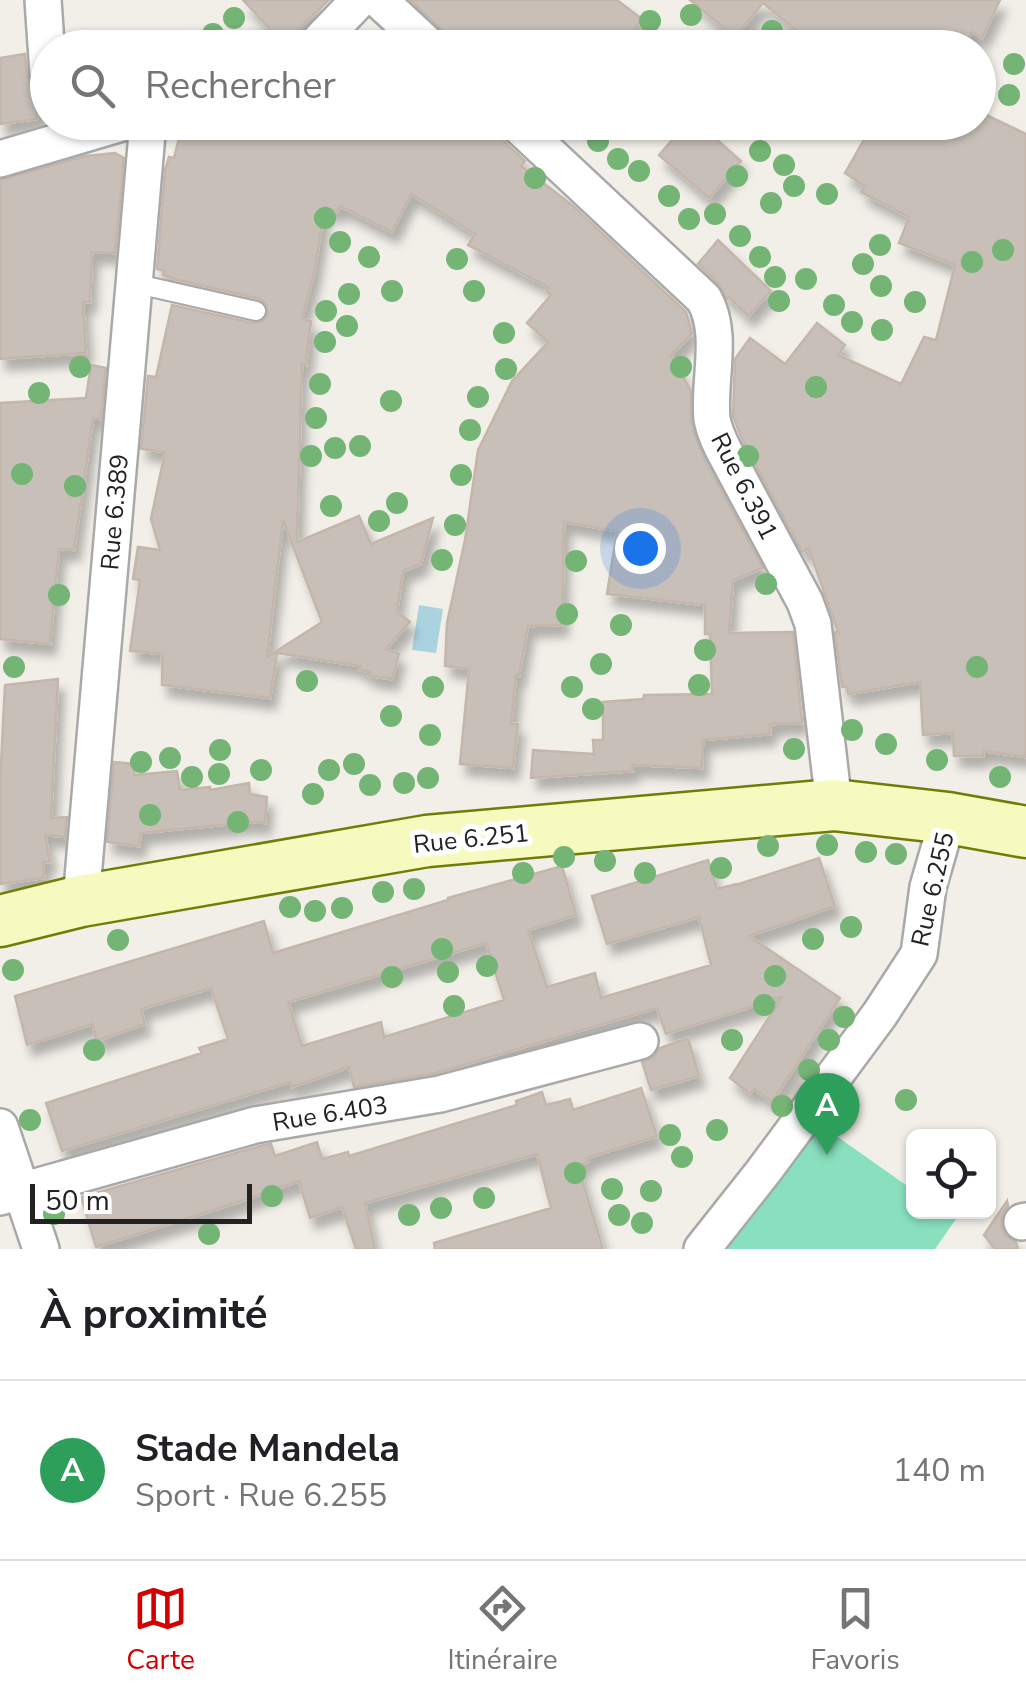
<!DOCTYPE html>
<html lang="fr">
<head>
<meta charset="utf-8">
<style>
  body { margin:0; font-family:"Nunito Sans",sans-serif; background:#f6f6f6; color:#202124 }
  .controls { position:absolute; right:30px; bottom:30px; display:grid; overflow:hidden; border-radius:15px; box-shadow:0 2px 8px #0004 }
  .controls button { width:90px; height:90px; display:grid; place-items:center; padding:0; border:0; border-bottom:2px solid #e0e0e0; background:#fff; color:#202124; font:50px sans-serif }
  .scale { position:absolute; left:30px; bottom:25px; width:222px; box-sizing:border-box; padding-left:10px; border:5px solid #222; border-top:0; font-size:28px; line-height:35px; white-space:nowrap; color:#222; -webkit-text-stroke:8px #fff; paint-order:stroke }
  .you { position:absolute; left:640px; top:548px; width:35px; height:35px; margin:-25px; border:8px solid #fff; border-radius:50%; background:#1a73e8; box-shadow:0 0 0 15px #1a73e833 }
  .badge { display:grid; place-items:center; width:65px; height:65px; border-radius:50%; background:#d40000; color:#fff; font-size:32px; font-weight:700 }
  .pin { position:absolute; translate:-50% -82px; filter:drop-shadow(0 2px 5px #0008) }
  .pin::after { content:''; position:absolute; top:52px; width:35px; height:30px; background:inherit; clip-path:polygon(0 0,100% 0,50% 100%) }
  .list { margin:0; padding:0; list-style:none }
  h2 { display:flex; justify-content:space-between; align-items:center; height:130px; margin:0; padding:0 40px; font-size:42px }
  h2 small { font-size:32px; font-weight:400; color:#757577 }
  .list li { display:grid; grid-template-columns:65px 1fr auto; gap:30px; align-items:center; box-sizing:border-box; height:180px; padding:0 40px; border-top:2px solid #e0e0e0 }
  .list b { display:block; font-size:38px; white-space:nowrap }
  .list p { margin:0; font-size:32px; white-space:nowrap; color:#757577 }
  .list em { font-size:32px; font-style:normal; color:#757577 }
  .icon { flex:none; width:55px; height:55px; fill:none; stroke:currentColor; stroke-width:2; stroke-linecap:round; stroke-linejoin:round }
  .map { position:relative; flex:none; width:1026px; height:1249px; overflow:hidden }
  .search { position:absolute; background:#fff; box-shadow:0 2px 8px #0004; left:30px; right:30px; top:30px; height:110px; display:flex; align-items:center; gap:25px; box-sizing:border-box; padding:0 35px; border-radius:55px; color:#757577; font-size:38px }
  .sheet { height:310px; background:#fff }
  nav { display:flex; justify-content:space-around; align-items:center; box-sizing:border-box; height:140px; border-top:2px solid #e0e0e0; background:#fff; font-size:28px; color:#757577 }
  nav a { display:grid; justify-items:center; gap:5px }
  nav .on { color:#d40000 }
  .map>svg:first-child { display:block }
  .pitch { fill:#88e0be }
  .water { fill:#aad3df }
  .building { fill:#c7bfb8; stroke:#c4b6ab; stroke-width:2.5; fill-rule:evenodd; filter:url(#shadow) }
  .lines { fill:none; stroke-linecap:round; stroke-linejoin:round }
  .lane-casing { stroke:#a9a9a9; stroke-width:22 }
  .street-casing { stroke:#a9a9a9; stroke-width:40 }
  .secondary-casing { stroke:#707d05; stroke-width:55 }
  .lane { stroke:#fff; stroke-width:18 }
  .street { stroke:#fff; stroke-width:35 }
  .secondary { stroke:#f7fabf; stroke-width:50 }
  .tree { fill:#74b475 }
  .labels { text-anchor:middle; stroke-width:10; stroke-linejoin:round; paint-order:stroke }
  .street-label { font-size:25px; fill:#222; stroke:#fff }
</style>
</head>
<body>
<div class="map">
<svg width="1026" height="1249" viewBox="0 0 1026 1249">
  <defs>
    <filter id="shadow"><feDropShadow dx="6" dy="11" stdDeviation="5" flood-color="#0004"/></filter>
  </defs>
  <rect width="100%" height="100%" fill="#f2efe9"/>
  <path class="pitch" d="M 815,1121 L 913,1190 L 914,1212 L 945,1212 L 956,1219 L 935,1249 L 724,1249 Z"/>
  <path class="water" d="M 419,605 L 443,609 L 436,653 L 412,650 Z"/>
  <path class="building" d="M 243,0 L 329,0 L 283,43 Z
    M 410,0 L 617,0 L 642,19 L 619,48 L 461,48 Z
    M 690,0 L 1000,0 L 982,38 L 972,32 L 962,48 L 914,48 L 893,33 L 885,48 L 817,48 L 763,3 L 735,37 Z
    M 25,54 L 27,75 L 30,84 L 37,91 L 37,119 L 0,124 L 0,58 Z
    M 978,111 L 1026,134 L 1026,757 L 983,751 L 983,756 L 954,756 L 953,733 L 923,735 L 920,682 L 848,694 L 847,687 L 842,687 L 835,632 L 838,632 L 809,549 L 802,552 L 742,439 L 733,416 L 735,359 L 750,338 L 785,364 L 817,323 L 845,345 L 838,355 L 901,384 L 924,337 L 936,340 L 955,265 L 899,243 L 909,217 L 861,192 L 865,186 L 845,173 L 874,122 L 978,122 Z
    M 183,122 L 207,122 L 223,128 L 240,122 L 491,122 L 494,126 L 500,138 L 525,161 L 521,166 L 572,205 L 686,312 L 692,334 L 671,355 L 691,391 L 691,420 L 694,433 L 704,458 L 763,568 L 733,580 L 729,633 L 793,632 L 802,723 L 770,724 L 770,734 L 703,740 L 702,768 L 632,765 L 633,771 L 531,778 L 533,750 L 594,754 L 593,740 L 603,740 L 603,702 L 643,699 L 644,695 L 712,694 L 710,634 L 705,634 L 705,605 L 607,594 L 617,531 L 564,522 L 562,625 L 528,626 L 519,676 L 516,675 L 511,724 L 518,724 L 513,768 L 460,764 L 469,669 L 445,666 L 447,623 L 465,540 L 478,450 L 512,381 L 548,342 L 527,323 L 551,295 L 546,291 L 548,287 L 468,245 L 475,234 L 411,194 L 392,232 L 340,206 L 337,212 L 325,207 L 314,273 L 302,319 L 311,321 L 306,365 L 302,364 L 297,542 L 359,516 L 371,544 L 433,518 L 421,564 L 403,571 L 397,611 L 410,622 L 386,649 L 399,654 L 392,679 L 369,676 L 370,672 L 359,670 L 360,666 L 277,653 L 270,698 L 162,685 L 162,654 L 130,651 L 140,580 L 133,579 L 138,547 L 160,550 L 151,519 L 165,452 L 141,449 L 148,376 L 156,377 L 172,305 L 253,323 L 264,320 L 268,313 L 265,303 L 260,299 L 178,280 L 163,275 L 164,271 L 157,269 L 165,170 L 169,157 L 174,158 ZM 283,520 L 322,622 L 267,657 Z
    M 697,122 L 741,161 L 709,198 L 659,155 L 679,132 L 684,137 Z
    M 115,153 L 124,158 L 115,253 L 92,252 L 90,302 L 83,302 L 86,353 L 0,359 L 0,180 L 85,156 Z
    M 718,240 L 771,291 L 748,316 L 729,297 L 727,299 L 719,284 L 698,264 Z
    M 91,365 L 106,368 L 101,419 L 93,418 L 74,550 L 59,549 L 50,644 L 0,639 L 0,403 L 86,398 Z
    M 58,679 L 51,818 L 67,817 L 65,837 L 45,835 L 50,862 L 43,862 L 44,878 L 0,884 L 0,784 L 5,685 Z
    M 114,762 L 135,764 L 134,775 L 177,771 L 180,790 L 210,787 L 210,790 L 249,783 L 250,794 L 267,797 L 265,823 L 251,822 L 141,833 L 139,846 L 107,842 Z
    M 819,858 L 835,906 L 749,936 L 840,998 L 772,1102 L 754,1089 L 750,1094 L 730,1078 L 782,997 L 666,1034 L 657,1008 L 436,1073 L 354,1087 L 349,1067 L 292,1087 L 290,1082 L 62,1151 L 46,1103 L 202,1053 L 199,1048 L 228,1039 L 211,988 L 141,1009 L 145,1024 L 96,1041 L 93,1024 L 27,1045 L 15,996 L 264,921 L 273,953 L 448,900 L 448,898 L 562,866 L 576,915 L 528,930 L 547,987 L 595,973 L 601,998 L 711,965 L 699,917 L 607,944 L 592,896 L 708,860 L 717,889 L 736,884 L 736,885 ZM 486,943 L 504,1000 L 384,1037 L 381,1022 L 302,1046 L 288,1002 Z
    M 688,1038 L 699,1076 L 651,1090 L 642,1062 L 654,1057 L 660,1048 Z
    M 641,1088 L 657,1136 L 587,1158 L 588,1162 L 578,1166 L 603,1249 L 435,1249 L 434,1243 L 551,1208 L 537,1154 L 365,1203 L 375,1249 L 356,1249 L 342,1207 L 310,1218 L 299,1181 L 230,1205 L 96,1247 L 81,1197 L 260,1146 L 271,1144 L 275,1156 L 317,1142 L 322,1159 L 348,1152 L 349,1156 L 517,1105 L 516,1101 L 542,1092 L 546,1105 L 570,1099 L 573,1110 Z
    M 1007,1201 L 1008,1206 L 1002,1215 L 1001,1226 L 1006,1236 L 1016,1242 L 1018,1249 L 995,1249 L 984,1235 Z"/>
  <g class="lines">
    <g class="lane-casing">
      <path id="lane" d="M 133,283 L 256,311"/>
    </g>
    <g class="street-casing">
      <path id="street" d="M 43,0 L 48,73
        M 379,0 L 431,48
        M 313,48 L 359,0
        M 515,122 L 704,299 C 724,334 708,380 712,419 C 714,430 718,439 723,449 L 805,602 L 813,624 L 834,805
        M 0,159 L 125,122
        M 81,901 L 148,122
        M 0,1127 L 41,1249
        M 0,1197 L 255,1125 L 440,1094 L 640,1041
        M 1022,1222 L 1026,1221
        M 702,1249 L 763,1172 L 880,1014 L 919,954 L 928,887 L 948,818"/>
    </g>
    <g class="secondary-casing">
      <path id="secondary" d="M 0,921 L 81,901 L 427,841 L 834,805 L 948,818 L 1026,832"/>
    </g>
    <use href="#lane" class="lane"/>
    <use href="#street" class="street"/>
    <use href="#secondary" class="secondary"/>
  </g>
  <g class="tree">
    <circle cx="691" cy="15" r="11"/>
    <circle cx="234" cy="18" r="11"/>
    <circle cx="650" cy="21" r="11"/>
    <circle cx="772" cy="31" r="11"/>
    <circle cx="213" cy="34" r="11"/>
    <circle cx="1014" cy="64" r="11"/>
    <circle cx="1009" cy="95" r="11"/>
    <circle cx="598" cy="141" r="11"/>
    <circle cx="760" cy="151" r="11"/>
    <circle cx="618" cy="159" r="11"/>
    <circle cx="784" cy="165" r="11"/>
    <circle cx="639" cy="171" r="11"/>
    <circle cx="737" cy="176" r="11"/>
    <circle cx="535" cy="178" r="11"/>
    <circle cx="794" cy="186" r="11"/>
    <circle cx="827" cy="194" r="11"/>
    <circle cx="669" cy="196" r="11"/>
    <circle cx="771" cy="203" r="11"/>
    <circle cx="715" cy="214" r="11"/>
    <circle cx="325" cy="218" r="11"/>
    <circle cx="689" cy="219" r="11"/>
    <circle cx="740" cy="236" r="11"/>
    <circle cx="340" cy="242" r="11"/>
    <circle cx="880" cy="245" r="11"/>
    <circle cx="1003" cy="250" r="11"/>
    <circle cx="369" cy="257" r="11"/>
    <circle cx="760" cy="257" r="11"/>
    <circle cx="457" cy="259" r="11"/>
    <circle cx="972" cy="262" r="11"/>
    <circle cx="863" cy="264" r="11"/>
    <circle cx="775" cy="277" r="11"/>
    <circle cx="806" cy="279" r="11"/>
    <circle cx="881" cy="286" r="11"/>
    <circle cx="392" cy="291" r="11"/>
    <circle cx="474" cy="291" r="11"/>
    <circle cx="349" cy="294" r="11"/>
    <circle cx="779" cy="301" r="11"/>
    <circle cx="915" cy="302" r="11"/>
    <circle cx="834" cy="305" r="11"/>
    <circle cx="326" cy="311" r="11"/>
    <circle cx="852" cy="322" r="11"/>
    <circle cx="347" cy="326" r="11"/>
    <circle cx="882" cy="330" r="11"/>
    <circle cx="504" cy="333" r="11"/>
    <circle cx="325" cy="342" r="11"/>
    <circle cx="80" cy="367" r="11"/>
    <circle cx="681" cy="367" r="11"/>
    <circle cx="506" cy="369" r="11"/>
    <circle cx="320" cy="384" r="11"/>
    <circle cx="816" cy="387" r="11"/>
    <circle cx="39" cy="393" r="11"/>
    <circle cx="478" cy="397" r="11"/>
    <circle cx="391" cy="401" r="11"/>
    <circle cx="316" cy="418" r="11"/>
    <circle cx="470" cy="430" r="11"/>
    <circle cx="360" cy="446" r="11"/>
    <circle cx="335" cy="448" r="11"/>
    <circle cx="311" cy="456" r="11"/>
    <circle cx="748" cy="456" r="11"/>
    <circle cx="22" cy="474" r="11"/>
    <circle cx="461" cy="475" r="11"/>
    <circle cx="75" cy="486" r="11"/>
    <circle cx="397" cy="503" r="11"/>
    <circle cx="331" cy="506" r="11"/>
    <circle cx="379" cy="521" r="11"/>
    <circle cx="455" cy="525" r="11"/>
    <circle cx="442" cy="560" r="11"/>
    <circle cx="576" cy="561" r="11"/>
    <circle cx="766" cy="584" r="11"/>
    <circle cx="59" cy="595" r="11"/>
    <circle cx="567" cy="614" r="11"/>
    <circle cx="621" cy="625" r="11"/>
    <circle cx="705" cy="650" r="11"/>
    <circle cx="601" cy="664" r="11"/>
    <circle cx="14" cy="667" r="11"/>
    <circle cx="977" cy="667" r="11"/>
    <circle cx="307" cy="681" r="11"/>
    <circle cx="699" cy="685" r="11"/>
    <circle cx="433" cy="687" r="11"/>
    <circle cx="572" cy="687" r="11"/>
    <circle cx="593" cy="709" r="11"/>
    <circle cx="391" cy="716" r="11"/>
    <circle cx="852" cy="730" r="11"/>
    <circle cx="430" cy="735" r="11"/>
    <circle cx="886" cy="744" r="11"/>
    <circle cx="794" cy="749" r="11"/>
    <circle cx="220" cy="750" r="11"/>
    <circle cx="170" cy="758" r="11"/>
    <circle cx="937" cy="760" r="11"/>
    <circle cx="141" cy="762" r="11"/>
    <circle cx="354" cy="764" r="11"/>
    <circle cx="261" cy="770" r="11"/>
    <circle cx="329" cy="770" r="11"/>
    <circle cx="219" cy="774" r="11"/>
    <circle cx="192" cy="777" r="11"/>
    <circle cx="1000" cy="777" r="11"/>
    <circle cx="428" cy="778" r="11"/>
    <circle cx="404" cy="783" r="11"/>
    <circle cx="370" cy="785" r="11"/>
    <circle cx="313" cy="794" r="11"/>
    <circle cx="150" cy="815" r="11"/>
    <circle cx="238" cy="822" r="11"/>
    <circle cx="827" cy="845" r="11"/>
    <circle cx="768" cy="846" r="11"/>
    <circle cx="866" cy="852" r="11"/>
    <circle cx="896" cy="854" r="11"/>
    <circle cx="564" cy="857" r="11"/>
    <circle cx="605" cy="861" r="11"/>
    <circle cx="721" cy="868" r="11"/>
    <circle cx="523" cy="873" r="11"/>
    <circle cx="645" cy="873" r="11"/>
    <circle cx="414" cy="889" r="11"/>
    <circle cx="383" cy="892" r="11"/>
    <circle cx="290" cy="907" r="11"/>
    <circle cx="342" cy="908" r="11"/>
    <circle cx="315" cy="911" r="11"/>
    <circle cx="851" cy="927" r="11"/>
    <circle cx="813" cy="939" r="11"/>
    <circle cx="118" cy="940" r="11"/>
    <circle cx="442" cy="949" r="11"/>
    <circle cx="487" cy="966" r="11"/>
    <circle cx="13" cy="970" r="11"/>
    <circle cx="448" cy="972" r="11"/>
    <circle cx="775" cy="976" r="11"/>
    <circle cx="392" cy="977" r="11"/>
    <circle cx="764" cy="1005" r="11"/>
    <circle cx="454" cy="1006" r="11"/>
    <circle cx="844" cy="1017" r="11"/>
    <circle cx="732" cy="1040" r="11"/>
    <circle cx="829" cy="1040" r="11"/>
    <circle cx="94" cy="1050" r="11"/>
    <circle cx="809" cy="1070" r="11"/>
    <circle cx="906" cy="1100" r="11"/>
    <circle cx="782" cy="1106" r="11"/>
    <circle cx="30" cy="1120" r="11"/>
    <circle cx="717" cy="1130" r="11"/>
    <circle cx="670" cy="1135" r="11"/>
    <circle cx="682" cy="1157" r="11"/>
    <circle cx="575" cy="1173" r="11"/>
    <circle cx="612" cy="1189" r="11"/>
    <circle cx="651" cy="1191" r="11"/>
    <circle cx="272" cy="1196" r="11"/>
    <circle cx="484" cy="1198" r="11"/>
    <circle cx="441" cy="1208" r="11"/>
    <circle cx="54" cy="1214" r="11"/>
    <circle cx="409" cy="1215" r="11"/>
    <circle cx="619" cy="1215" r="11"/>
    <circle cx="642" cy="1223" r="11"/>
    <circle cx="209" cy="1234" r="11"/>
  </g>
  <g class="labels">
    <g class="street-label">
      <text transform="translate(745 486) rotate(63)" y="9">Rue 6.391</text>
      <text transform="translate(114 512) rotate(-85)" y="9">Rue 6.389</text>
      <text transform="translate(471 838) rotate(-6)" y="9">Rue 6.251</text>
      <text transform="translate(932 889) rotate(-77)" y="9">Rue 6.255</text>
      <text transform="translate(330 1113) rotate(-9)" y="9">Rue 6.403</text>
    </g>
  </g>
</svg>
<div class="controls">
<button><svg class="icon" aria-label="locate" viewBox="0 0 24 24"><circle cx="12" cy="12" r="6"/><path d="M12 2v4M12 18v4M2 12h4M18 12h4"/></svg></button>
</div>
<div class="scale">50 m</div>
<div class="you"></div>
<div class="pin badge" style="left:827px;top:1155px;background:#2e9e5b">A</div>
<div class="search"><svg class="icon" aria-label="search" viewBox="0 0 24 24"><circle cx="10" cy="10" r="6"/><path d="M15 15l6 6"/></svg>Rechercher</div>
</div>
<section class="sheet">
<h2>À proximité<small></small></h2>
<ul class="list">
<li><span class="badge" style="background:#2e9e5b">A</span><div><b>Stade Mandela</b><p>Sport · Rue 6.255</p></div><em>140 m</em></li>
</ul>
</section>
<nav>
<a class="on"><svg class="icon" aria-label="map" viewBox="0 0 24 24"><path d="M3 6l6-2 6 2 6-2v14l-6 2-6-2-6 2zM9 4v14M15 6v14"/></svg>Carte</a>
<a><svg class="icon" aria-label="directions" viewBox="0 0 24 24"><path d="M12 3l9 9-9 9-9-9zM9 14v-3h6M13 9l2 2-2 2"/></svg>Itinéraire</a>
<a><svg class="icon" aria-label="saved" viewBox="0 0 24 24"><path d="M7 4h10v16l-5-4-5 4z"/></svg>Favoris</a>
</nav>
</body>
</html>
